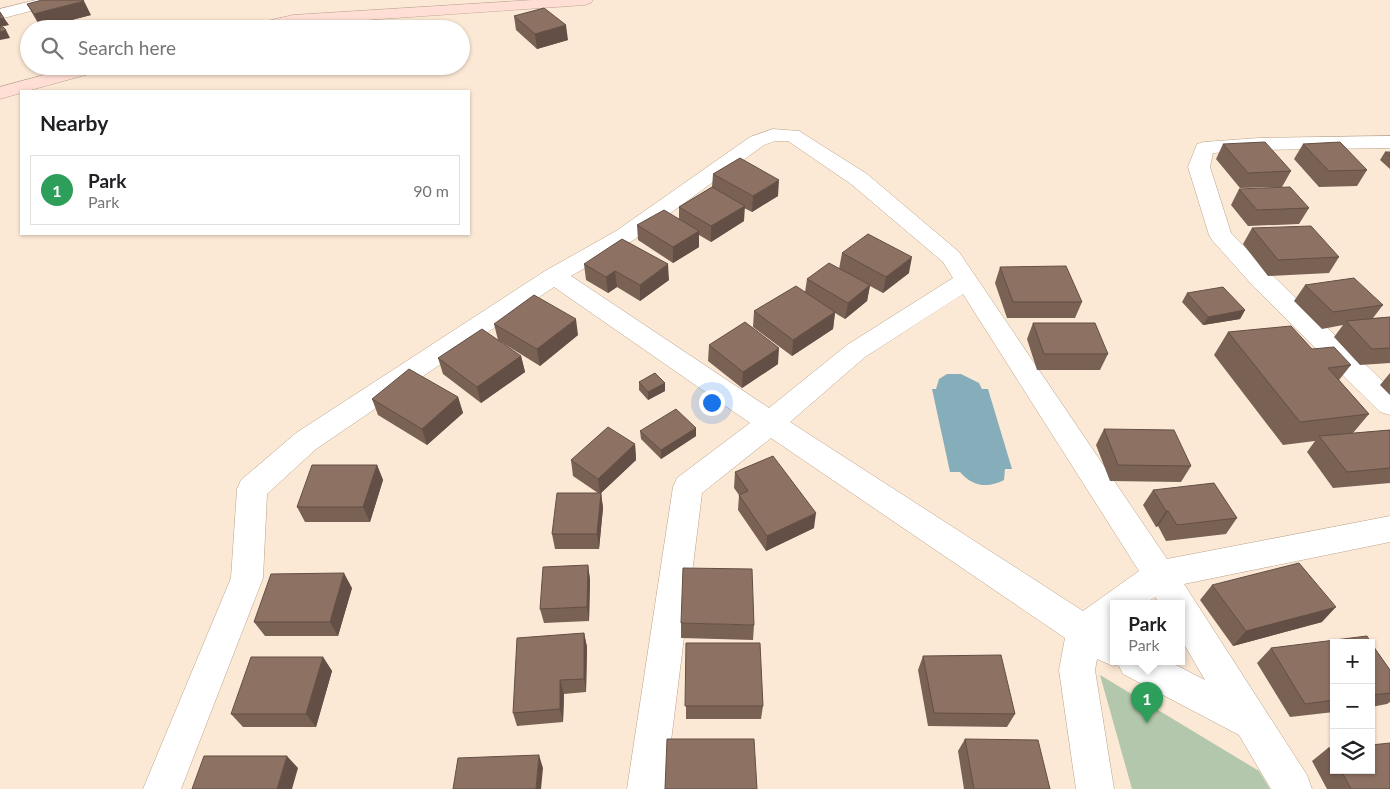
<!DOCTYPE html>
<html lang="en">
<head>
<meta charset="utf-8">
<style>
  body { margin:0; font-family:Lato,sans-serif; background:#f2f2f2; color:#202124 }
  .controls { position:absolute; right:15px; bottom:15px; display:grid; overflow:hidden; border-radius:0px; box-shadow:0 1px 4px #0004 }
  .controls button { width:45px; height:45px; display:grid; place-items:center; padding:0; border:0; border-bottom:1px solid #e0e0e0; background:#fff; color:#202124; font:25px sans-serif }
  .you { position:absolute; left:711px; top:402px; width:18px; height:18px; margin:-12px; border:4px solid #fff; border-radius:50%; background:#1a73e8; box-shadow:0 0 0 8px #1a73e833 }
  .badge { display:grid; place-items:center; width:32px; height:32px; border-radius:50%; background:#0f766e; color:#fff; font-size:16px; font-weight:700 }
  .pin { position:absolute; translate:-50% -41px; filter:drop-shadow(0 1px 2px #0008) }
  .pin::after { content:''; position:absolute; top:26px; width:18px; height:15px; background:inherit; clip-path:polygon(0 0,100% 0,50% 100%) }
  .popup { position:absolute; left:1110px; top:600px; width:75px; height:65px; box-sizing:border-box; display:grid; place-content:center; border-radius:0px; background:#fff; filter:drop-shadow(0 1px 4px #0005); font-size:16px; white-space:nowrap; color:#757577 }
  .popup b { font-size:19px; color:#202124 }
  .popup::after { content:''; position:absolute; left:50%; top:100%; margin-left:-10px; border:10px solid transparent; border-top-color:#fff }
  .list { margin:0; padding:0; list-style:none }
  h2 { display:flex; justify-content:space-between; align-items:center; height:65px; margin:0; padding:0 20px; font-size:21px }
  h2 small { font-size:16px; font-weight:400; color:#757577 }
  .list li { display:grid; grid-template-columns:32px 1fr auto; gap:15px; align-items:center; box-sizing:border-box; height:70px; margin:0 10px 10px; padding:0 10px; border:1px solid #e0e0e0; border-radius:0px }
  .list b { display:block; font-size:19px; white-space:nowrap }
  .list p { margin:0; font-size:16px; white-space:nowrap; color:#757577 }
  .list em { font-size:16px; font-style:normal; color:#757577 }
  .icon { flex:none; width:28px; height:28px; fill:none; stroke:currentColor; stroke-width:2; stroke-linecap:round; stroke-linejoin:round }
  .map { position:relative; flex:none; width:1390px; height:789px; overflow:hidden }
  .search { position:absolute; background:#fff; box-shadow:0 1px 4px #0004; left:20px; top:20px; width:450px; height:55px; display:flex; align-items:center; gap:12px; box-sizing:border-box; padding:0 18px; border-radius:28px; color:#757577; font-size:19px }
  .panel { position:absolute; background:#fff; box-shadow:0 1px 4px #0004; left:20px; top:90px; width:450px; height:145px; border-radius:0px }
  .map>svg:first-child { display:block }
  .green { fill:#b2c7ab }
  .water { fill:#86adba }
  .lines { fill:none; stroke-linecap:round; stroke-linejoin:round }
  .street-casing { stroke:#b9a38b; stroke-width:1 }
  .secondary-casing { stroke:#b9a38b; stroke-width:1 }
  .street { fill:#fff; fill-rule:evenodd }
  .secondary { fill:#feded5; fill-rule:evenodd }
  .wall { fill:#796154 }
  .shaded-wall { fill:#634f45 }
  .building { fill:#8d7162; stroke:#634f45 }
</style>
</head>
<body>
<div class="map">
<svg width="1390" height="789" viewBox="0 0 1390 789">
  <rect width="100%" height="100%" fill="#fce9d5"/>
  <path class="green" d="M 1100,675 L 1259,771 L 1270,789 L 1132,789 Z"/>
  <path class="water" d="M 947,374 L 961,374 L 979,383 L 982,389 L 988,389 L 1012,469 L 1005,469 L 1004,480 C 987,489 972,486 960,472 L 950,472 L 932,389 L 936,389 L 939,379 Z"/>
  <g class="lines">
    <g class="street-casing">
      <path id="street" d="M 36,0 L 63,0 L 61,3 L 0,19 L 0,9 Z
        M 773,129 L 799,131 L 867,174 L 959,252 L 1167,559 L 1390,516 L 1390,542 L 1184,584 L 1307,775 L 1312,789 L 1271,789 L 1239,735 L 1123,674 L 1118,664 L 1113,666 L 1097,659 L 1095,670 L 1114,789 L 1076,789 L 1059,670 L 1065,638 L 771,438 L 702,493 L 665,789 L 627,789 L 673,487 L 677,478 L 750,423 L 554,287 L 316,449 L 267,494 L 263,578 L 181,789 L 143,789 L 231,578 L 237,489 L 241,480 L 296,433 L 545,271 L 616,231 L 750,137 ZM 775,141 L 788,141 L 851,184 L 943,262 L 953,278 L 847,345 L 769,408 L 571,276 L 632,241 L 764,145 ZM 963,294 L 1139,571 L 1083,611 L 790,422 L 865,357 ZM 1155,597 L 1160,604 L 1181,604 L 1181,639 L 1205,680 L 1170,662 L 1113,662 L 1113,631 L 1111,630 L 1113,628 L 1113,604 L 1145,604 Z
        M 1390,136 L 1390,148 L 1259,150 L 1213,153 L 1210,167 L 1231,233 L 1272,275 L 1390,388 L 1390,415 L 1380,412 L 1254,287 L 1212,240 L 1209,235 L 1188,167 L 1197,144 L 1204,142 L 1259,138 Z"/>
    </g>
    <g class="secondary-casing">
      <path id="secondary" d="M 533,0 L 593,0 L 591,3 L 585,5 L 293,25 L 278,29 L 248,29 L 250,25 L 293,15 Z
        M 77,66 L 107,66 L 104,70 L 27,91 L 21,91 L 21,93 L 0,99 L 0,87 Z"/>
    </g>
    <use href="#street" class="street"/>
    <use href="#secondary" class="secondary"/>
  </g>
  <path class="wall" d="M 27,4 L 91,15 L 41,28 L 35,18 Z
    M 514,16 L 568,40 L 537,49 L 516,30 Z
    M 1223,144 L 1291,171 L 1282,187 L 1240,188 L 1216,159 Z
    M 1303,144 L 1367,170 L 1357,186 L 1319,187 L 1294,159 Z
    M 1385,152 L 1390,152 L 1390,169 L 1380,160 Z
    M 713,174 L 778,196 L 752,212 L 744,208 L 744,221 L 711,242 L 699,235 L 699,247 L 673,263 L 638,240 L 637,225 L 679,219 L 679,207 L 712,187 Z
    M 1239,189 L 1309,208 L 1299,224 L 1248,226 L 1231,205 Z
    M 1252,228 L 1339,257 L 1329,273 L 1268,276 L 1243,244 Z
    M 842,253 L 909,273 L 883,293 L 870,286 L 867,301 L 845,319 L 835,313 L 833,329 L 792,356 L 753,327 L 754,311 L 805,292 L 807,279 L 839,269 Z
    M 584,264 L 669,280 L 640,301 L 617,287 L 608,293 L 586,280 Z
    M 1000,267 L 1082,302 L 1075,318 L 1007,318 L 995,283 Z
    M 1305,285 L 1383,305 L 1373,318 L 1390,317 L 1390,363 L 1360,365 L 1334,337 L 1343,325 L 1322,329 L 1294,301 Z
    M 1187,293 L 1245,310 L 1240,319 L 1203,325 L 1182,302 Z
    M 1033,323 L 1108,354 L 1100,370 L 1037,370 L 1027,339 Z
    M 494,324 L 578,335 L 540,366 L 498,340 Z
    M 1228,332 L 1312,349 L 1351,365 L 1339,380 L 1369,414 L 1353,433 L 1390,430 L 1390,483 L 1333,488 L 1307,452 L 1315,441 L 1283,445 L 1214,355 Z
    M 709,345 L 778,364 L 742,388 L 708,361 Z
    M 521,356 L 525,372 L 481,403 L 443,374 L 438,358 Z
    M 1390,373 L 1390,395 L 1380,385 Z
    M 639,382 L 665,383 L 665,391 L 648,400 L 639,390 Z
    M 458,397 L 463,413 L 427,445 L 378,415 L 372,399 Z
    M 696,428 L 696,436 L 661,459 L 641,439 L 640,431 Z
    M 1104,429 L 1191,466 L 1181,482 L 1110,481 L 1096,445 Z
    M 635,444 L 636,460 L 601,493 L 603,508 L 599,549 L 555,549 L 552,534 L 598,493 L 573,476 L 571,460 Z
    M 377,465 L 383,480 L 370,522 L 305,522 L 297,507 Z
    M 735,472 L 814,528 L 766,551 L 738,510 L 739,495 L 734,488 Z
    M 1153,490 L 1237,518 L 1226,534 L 1166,541 L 1158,526 L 1156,527 L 1143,505 Z
    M 588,565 L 590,580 L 589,621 L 544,623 L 540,609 Z
    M 1212,585 L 1322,622 L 1233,646 L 1200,600 Z
    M 352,588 L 338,636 L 265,636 L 254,622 Z
    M 681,623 L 754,625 L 753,640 L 681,638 Z
    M 584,633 L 587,647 L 586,692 L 564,694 L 563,722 L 517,726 L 513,713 Z
    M 686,643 L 763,706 L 761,719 L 686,719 Z
    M 1334,643 L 1334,712 L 1290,717 L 1257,663 L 1271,648 Z
    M 1371,643 L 1390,670 L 1390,702 L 1387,704 L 1371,707 Z
    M 923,656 L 1015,714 L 1007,727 L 928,726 L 918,670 Z
    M 323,657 L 332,671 L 316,727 L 243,727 L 231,714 Z
    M 965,739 L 1050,789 L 964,789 L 958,751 Z
    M 1328,748 L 1334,748 L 1334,770 L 1371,770 L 1390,789 L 1327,789 L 1312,761 Z"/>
  <path class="shaded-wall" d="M 84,1 L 91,15 L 41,28 L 34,14 Z
    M 4,18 L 9,25 L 0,27 L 0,19 Z
    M 566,25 L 568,40 L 537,49 L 535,34 Z
    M 6,30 L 10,38 L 0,40 L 0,32 Z
    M 779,180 L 778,196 L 752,212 L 753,196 Z
    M 745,206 L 744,221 L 711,242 L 711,226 Z
    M 699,231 L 699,247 L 673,263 L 673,247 Z
    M 912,257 L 909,273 L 883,293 L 886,277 Z
    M 668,264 L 669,280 L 640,301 L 640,285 Z
    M 615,271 L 617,287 L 608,293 L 606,277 Z
    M 870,285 L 867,301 L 845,319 L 848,303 Z
    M 1245,310 L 1240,319 L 1203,325 L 1208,317 Z
    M 835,312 L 833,329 L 792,356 L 793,340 Z
    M 576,319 L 578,335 L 540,366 L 537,349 Z
    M 779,348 L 778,364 L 742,388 L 743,372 Z
    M 521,356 L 525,372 L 481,403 L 477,387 Z
    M 665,383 L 665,391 L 648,400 L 648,392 Z
    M 458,397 L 463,413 L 427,445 L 422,429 Z
    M 696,428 L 696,436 L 661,459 L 661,450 Z
    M 635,444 L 636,460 L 601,493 L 603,508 L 599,549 L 597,534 L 600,494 L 598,479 Z
    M 377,465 L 383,480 L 370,522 L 363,507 Z
    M 1166,511 L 1168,511 L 1158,526 L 1156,527 Z
    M 816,513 L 814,528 L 766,551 L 767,536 Z
    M 588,565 L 590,580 L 589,621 L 587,607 Z
    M 344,573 L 352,588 L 338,636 L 330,622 Z
    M 1336,607 L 1322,622 L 1233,646 L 1246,631 Z
    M 584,633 L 587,647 L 586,692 L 584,679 Z
    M 323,657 L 332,671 L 316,727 L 306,714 Z
    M 560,680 L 564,694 L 563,722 L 560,709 Z
    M 539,755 L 543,768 L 541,789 L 536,789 Z
    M 287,756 L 298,768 L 292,789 L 277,789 Z"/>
  <path class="building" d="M 42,0 L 83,0 L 84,1 L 34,14 L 27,4 Z
    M 544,8 L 566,25 L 535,34 L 514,16 Z
    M 0,12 L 4,18 L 0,19 Z
    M 79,23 L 84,29 L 56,29 Z
    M 0,27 L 3,27 L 6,30 L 0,32 Z
    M 1265,142 L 1291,171 L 1248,173 L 1223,144 Z
    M 1340,142 L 1367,170 L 1329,171 L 1303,144 Z
    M 1385,152 L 1390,152 L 1390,156 Z
    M 740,158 L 779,180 L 753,196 L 713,174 Z
    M 712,187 L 745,206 L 711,226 L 679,207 Z
    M 1290,187 L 1309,208 L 1257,210 L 1239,189 Z
    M 664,210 L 699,231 L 673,247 L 637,225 Z
    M 1311,226 L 1339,257 L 1278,260 L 1252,228 Z
    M 868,234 L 912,257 L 886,277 L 842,253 Z
    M 622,239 L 668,264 L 640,285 L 615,271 L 606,277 L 584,264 Z
    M 829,263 L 870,285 L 848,303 L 807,279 Z
    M 1066,266 L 1082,302 L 1013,302 L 1000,267 Z
    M 1354,278 L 1383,305 L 1333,312 L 1305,285 Z
    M 796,286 L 835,312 L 793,340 L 754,311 Z
    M 1223,287 L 1245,310 L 1208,317 L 1187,293 Z
    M 534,295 L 576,319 L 537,349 L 494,324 Z
    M 1390,317 L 1390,348 L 1372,349 L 1346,321 Z
    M 745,322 L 779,348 L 743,372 L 709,345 Z
    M 1033,323 L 1095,323 L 1108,354 L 1044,354 Z
    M 1291,326 L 1312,349 L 1334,347 L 1351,365 L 1328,368 L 1369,414 L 1300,422 L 1228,332 Z
    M 482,329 L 521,356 L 477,387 L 438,358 Z
    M 409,369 L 458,397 L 422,429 L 372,399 Z
    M 655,373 L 665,383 L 648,392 L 639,382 Z
    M 676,409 L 696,428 L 661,450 L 640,431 Z
    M 608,427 L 635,444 L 598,479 L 571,460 Z
    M 1104,429 L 1174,430 L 1191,466 L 1118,465 Z
    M 1390,430 L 1390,468 L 1347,472 L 1319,436 Z
    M 773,456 L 816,513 L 767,536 L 739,495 L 748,491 L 735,472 Z
    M 312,465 L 377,465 L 363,507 L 297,507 Z
    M 1214,483 L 1237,518 L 1177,525 L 1168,511 L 1166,511 L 1153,490 Z
    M 557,493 L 601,493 L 597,534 L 552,534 Z
    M 1299,563 L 1336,607 L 1246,631 L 1212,585 Z
    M 588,565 L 587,607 L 540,609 L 543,567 Z
    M 683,568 L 752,569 L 754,625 L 681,623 Z
    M 344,573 L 330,622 L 254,622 L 271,574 Z
    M 584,633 L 584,679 L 560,680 L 560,709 L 513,713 L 517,638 Z
    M 1367,636 L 1371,643 L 1334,643 L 1334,700 L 1305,704 L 1271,648 Z
    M 686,643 L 760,643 L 763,706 L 685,706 Z
    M 1371,643 L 1390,670 L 1390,693 L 1371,695 Z
    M 1001,655 L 1015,714 L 934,713 L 923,656 Z
    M 251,657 L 323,657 L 306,714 L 231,714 Z
    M 667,739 L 754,739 L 757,789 L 665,789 Z
    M 965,739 L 1038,740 L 1050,789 L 974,789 Z
    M 1390,743 L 1390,789 L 1351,789 L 1341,770 L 1371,770 L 1371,745 Z
    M 1328,748 L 1334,748 L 1334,758 Z
    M 539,755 L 536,789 L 453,789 L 458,758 Z
    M 204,756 L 287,756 L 277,789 L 192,789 Z"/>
</svg>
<div class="controls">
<button>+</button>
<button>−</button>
<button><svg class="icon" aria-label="layers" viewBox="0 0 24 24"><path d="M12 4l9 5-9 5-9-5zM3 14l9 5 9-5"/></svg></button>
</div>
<div class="you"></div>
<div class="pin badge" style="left:1147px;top:723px;background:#2e9e5b">1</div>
<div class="popup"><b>Park</b>Park</div>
<div class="search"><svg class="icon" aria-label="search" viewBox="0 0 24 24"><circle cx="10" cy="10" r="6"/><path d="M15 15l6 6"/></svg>Search here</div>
<section class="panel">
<h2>Nearby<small></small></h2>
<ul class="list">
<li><span class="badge" style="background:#2e9e5b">1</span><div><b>Park</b><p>Park</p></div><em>90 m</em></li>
</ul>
</section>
</div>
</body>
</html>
